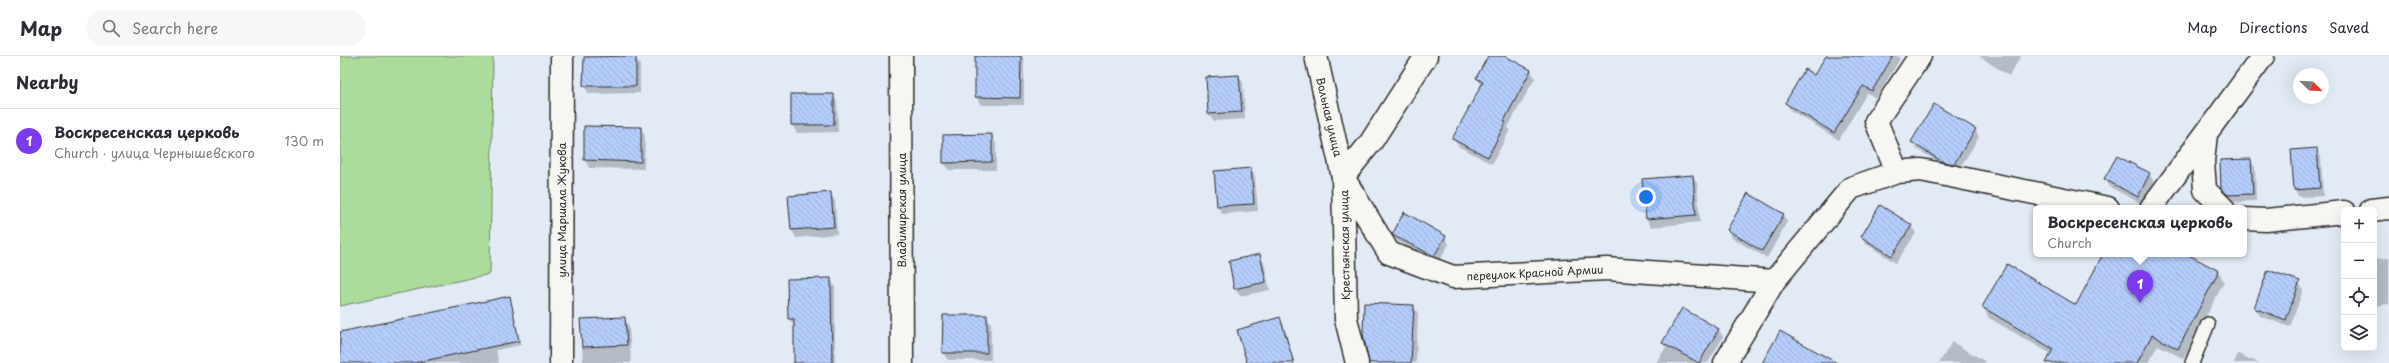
<!DOCTYPE html>
<html lang="en">
<head>
<meta charset="utf-8">
<style>
  body { margin:0; font-family:"Playpen Sans",sans-serif; background:#f7f7f7; color:#2b2b33 }
  .controls { position:absolute; right:12px; bottom:12px; display:grid; overflow:hidden; border-radius:6px; box-shadow:0 4px 16px #0002 }
  .controls button { width:36px; height:36px; display:grid; place-items:center; padding:0; border:0; border-bottom:1px solid #e1e1e2; background:#fff; color:#2b2b33; font:20px sans-serif }
  .compass { position:absolute; left:1953px; top:12px; width:36px; height:36px; border-radius:50%; background:#fff; box-shadow:0 4px 16px #0002; rotate:114deg }
  .you { position:absolute; left:1306px; top:141px; width:14px; height:14px; margin:-10px; border:3px solid #fff; border-radius:50%; background:#1a73e8; box-shadow:0 0 0 6px #1a73e833 }
  .badge { display:grid; place-items:center; width:26px; height:26px; border-radius:50%; background:#7c3aed; color:#fff; font-size:13px; font-weight:700 }
  .pin { position:absolute; translate:-50% -33px; filter:drop-shadow(0 1px 2px #0008) }
  .pin::after { content:''; position:absolute; top:21px; width:14px; height:12px; background:inherit; clip-path:polygon(0 0,100% 0,50% 100%) }
  .popup { position:absolute; left:1693px; top:149px; width:214px; height:52px; box-sizing:border-box; display:grid; place-content:center; border-radius:6px; background:#fff; filter:drop-shadow(0 1px 3px #0005); font-size:13px; white-space:nowrap; color:#7c7c81 }
  .popup b { font-size:15px; color:#2b2b33 }
  .popup::after { content:''; position:absolute; left:50%; top:100%; margin-left:-8px; border:8px solid transparent; border-top-color:#fff }
  .list { margin:0; padding:0; list-style:none }
  h2 { display:flex; justify-content:space-between; align-items:center; height:52px; margin:0; padding:0 16px; font-size:17px }
  h2 small { font-size:13px; font-weight:400; color:#7c7c81 }
  .list li { display:grid; grid-template-columns:26px 1fr auto; gap:12px; align-items:center; box-sizing:border-box; height:64px; padding:0 16px; border-top:1px solid #e1e1e2 }
  .list b { display:block; font-size:15px; white-space:nowrap }
  .list p { margin:0; font-size:13px; white-space:nowrap; color:#7c7c81 }
  .list em { font-size:13px; font-style:normal; color:#7c7c81 }
  .icon { flex:none; width:22px; height:22px; fill:none; stroke:currentColor; stroke-width:2; stroke-linecap:round; stroke-linejoin:round }
  .map { position:relative; flex:none; width:2049px; height:307px; overflow:hidden }
  header { display:flex; align-items:center; gap:24px; box-sizing:border-box; height:56px; padding:0 20px; background:#fff; border-bottom:1px solid #e1e1e2 }
  header strong { font-size:19px }
  nav { display:flex; gap:22px; margin-inline-start:auto; font-size:14px }
  .search { width:280px; height:36px; background:#f7f7f7; display:flex; align-items:center; gap:10px; box-sizing:border-box; padding:0 14px; border-radius:22px; color:#7c7c81; font-size:15px }
  main { display:flex }
  aside { flex:1; background:#fff }
  .map>svg:first-child { display:block }
  .grass { fill:#acdc9c; stroke:#6c8464 }
  .shadow { fill:#0003 }
  .building { fill:url(#building-back-hatch); stroke:#2b2b2b }
  .lines { fill:none; stroke-linecap:round; stroke-linejoin:round }
  .lane-casing { stroke:#2b2b2b; stroke-width:16 }
  .street-casing { stroke:#2b2b2b; stroke-width:25 }
  .lane { stroke:#f6f6f2; stroke-width:13 }
  .street { stroke:#f6f6f2; stroke-width:22 }
  .labels { text-anchor:middle; stroke-width:4; stroke-linejoin:round; paint-order:stroke }
  .street-label { font-size:11px; fill:#2b2b2b; stroke:#f6f6f2 }
</style>
</head>
<body>
<header>
<strong>Map</strong>
<div class="search"><svg class="icon" aria-label="search" viewBox="0 0 24 24"><circle cx="10" cy="10" r="6"/><path d="M15 15l6 6"/></svg>Search here</div>
<nav><a>Map</a><a>Directions</a><a>Saved</a></nav>
</header>
<main>
<aside>
<h2>Nearby<small></small></h2>
<ul class="list">
<li><span class="badge">1</span><div><b>Воскресенская церковь</b><p>Church · улица Чернышевского</p></div><em>130 m</em></li>
</ul>
</aside>
<div class="map">
<svg width="2049" height="307" viewBox="0 0 2049 307">
  <defs>
    <pattern id="building-back-hatch" width="6" height="6" patternUnits="userSpaceOnUse"><rect width="6" height="6" fill="#b5cdfb"/><path d="M-1 5l2 2M0 0l6 6M5-1l2 2" fill="none" stroke="#9cb0d7"/></pattern>
  </defs>
  <rect width="100%" height="100%" fill="#e2eaf5"/>
  <filter id="ink" filterUnits="userSpaceOnUse"><feTurbulence type="fractalNoise" baseFrequency=".025" numOctaves="2"/><feDisplacementMap in="SourceGraphic" scale="8" xChannelSelector="R" yChannelSelector="G"/><feConvolveMatrix kernelMatrix="1 2 1 2 8 2 1 2 1" color-interpolation-filters="sRGB"/></filter>
  <g filter="url(#ink)">
    <path class="grass" d="M 0,0 L 153,0 L 150,218 L 0,250 Z"/>
    <path class="shadow" d="M 244,0 L 295,1 L 300,9 L 300,37 L 249,38 L 244,30 Z
      M 636,0 L 682,0 L 684,4 L 684,49 L 641,49 L 636,41 Z
      M 1149,0 L 1163,0 L 1191,15 L 1195,22 L 1168,71 L 1170,74 L 1152,108 L 1118,90 L 1114,83 L 1142,29 L 1137,22 Z
      M 1487,0 L 1559,0 L 1560,3 L 1536,42 L 1527,37 L 1499,84 L 1450,54 L 1446,47 L 1475,20 Z
      M 1639,0 L 1681,0 L 1669,20 Z
      M 899,20 L 903,27 L 905,63 L 874,65 L 869,58 Z
      M 452,39 L 493,39 L 497,46 L 498,76 L 457,77 L 452,69 Z
      M 245,71 L 301,72 L 305,80 L 304,113 L 249,112 L 245,104 Z
      M 1635,73 L 1639,81 L 1618,115 L 1609,113 L 1577,93 L 1572,86 Z
      M 651,79 L 656,87 L 656,114 L 608,114 L 604,106 Z
      M 1976,93 L 1981,101 L 1983,140 L 1959,141 L 1954,134 Z
      M 1910,104 L 1915,111 L 1916,145 L 1893,146 L 1882,132 Z
      M 911,113 L 915,120 L 918,155 L 882,158 L 878,150 L 875,116 Z
      M 1809,118 L 1814,126 L 1802,148 L 1770,131 L 1765,123 Z
      M 1353,120 L 1357,127 L 1360,166 L 1311,171 L 1307,163 L 1303,124 Z
      M 490,137 L 495,145 L 497,178 L 456,182 L 452,174 L 449,141 Z
      M 1443,159 L 1447,166 L 1427,202 L 1392,182 L 1388,174 Z
      M 1571,170 L 1576,177 L 1556,207 L 1526,188 L 1522,181 Z
      M 1053,177 L 1105,181 L 1109,188 L 1098,207 L 1057,185 Z
      M 1764,198 L 1845,198 L 1879,216 L 1884,226 L 1844,303 L 1818,289 L 1808,307 L 1707,307 L 1711,298 L 1649,262 L 1643,251 L 1737,250 Z
      M 919,199 L 924,207 L 930,234 L 900,240 L 895,233 L 890,206 Z
      M 2049,202 L 2049,248 L 2034,250 L 2034,203 Z
      M 491,223 L 495,231 L 495,307 L 455,307 L 455,271 L 449,263 L 448,224 Z
      M 1959,226 L 1963,234 L 1950,271 L 1920,260 L 1915,252 Z
      M 169,241 L 181,289 L 156,294 L 159,307 L 0,307 L 0,277 Z
      M 1074,250 L 1078,258 L 1076,307 L 1030,307 Z
      M 647,260 L 651,268 L 651,304 L 608,304 L 603,297 Z
      M 284,262 L 289,270 L 291,307 L 243,307 L 241,264 Z
      M 940,262 L 944,270 L 954,307 L 907,307 Z
      M 1378,273 L 1383,281 L 1368,307 L 1316,307 L 1326,291 L 1323,287 Z
      M 1612,286 L 1643,304 L 1645,307 L 1599,307 Z
      M 1898,298 L 1919,307 L 1894,307 Z"/>
    <path class="building" d="M 296,0 L 296,30 L 243,30 L 244,1 Z
      M 635,0 L 681,0 L 680,42 L 635,41 Z
      M 1148,0 L 1165,0 L 1191,14 L 1164,65 L 1166,66 L 1148,101 L 1112,83 L 1143,26 L 1136,22 Z
      M 1486,0 L 1553,0 L 1532,35 L 1523,30 L 1494,77 L 1445,47 L 1465,13 L 1474,19 Z
      M 899,19 L 902,56 L 868,58 L 866,21 Z
      M 451,38 L 494,38 L 494,69 L 451,69 Z
      M 1594,48 L 1636,73 L 1614,108 L 1603,106 L 1571,86 Z
      M 244,70 L 301,71 L 301,106 L 244,104 Z
      M 652,78 L 652,106 L 603,107 L 603,79 Z
      M 1977,92 L 1980,132 L 1954,134 L 1951,94 Z
      M 1777,100 L 1810,117 L 1798,141 L 1764,123 Z
      M 1911,103 L 1913,138 L 1888,139 L 1881,133 L 1880,104 Z
      M 911,112 L 914,148 L 877,150 L 874,115 Z
      M 1353,119 L 1356,159 L 1306,163 L 1302,123 Z
      M 491,136 L 494,171 L 451,174 L 448,140 Z
      M 1408,137 L 1444,158 L 1422,195 L 1387,174 Z
      M 1540,149 L 1572,169 L 1552,200 L 1521,181 Z
      M 1064,156 L 1106,180 L 1094,200 L 1052,179 Z
      M 920,198 L 926,226 L 894,233 L 889,205 Z
      M 1763,198 L 1847,198 L 1879,215 L 1838,293 L 1812,279 L 1797,307 L 1706,307 L 1713,293 L 1642,251 L 1667,208 L 1736,249 Z
      M 1928,214 L 1960,225 L 1946,264 L 1914,252 Z
      M 491,222 L 492,307 L 454,307 L 454,263 L 448,263 L 447,223 Z
      M 170,240 L 179,285 L 74,307 L 0,307 L 0,276 Z
      M 1024,247 L 1074,249 L 1071,307 L 1029,307 L 1023,278 Z
      M 1342,252 L 1379,273 L 1359,307 L 1322,287 Z
      M 603,259 L 647,259 L 647,297 L 602,297 Z
      M 285,261 L 287,289 L 242,291 L 240,263 Z
      M 940,261 L 954,307 L 907,307 L 897,274 Z
      M 1440,275 L 1497,307 L 1422,307 Z"/>
    <g class="lines">
      <g class="lane-casing">
        <path id="lane" d="M 1852,307 L 1868,268"/>
      </g>
      <g class="street-casing">
        <path id="street" d="M 561,0 L 562,307
          M 976,0 L 1003,121 L 1049,197 L 1113,221 L 1267,213 L 1434,225
          M 1866,78 L 1863,105 L 1865,134 L 1883,152
          M 1557,116 L 1581,114 L 1768,152
          M 1811,152 L 1923,0
          M 2031,154 L 2049,152
          M 1904,163 L 1926,164 L 2004,156
          M 221,307 L 222,0
          M 1017,307 L 1006,263 L 1003,121 L 1031,86 L 1086,0
          M 1385,307 L 1434,225 L 1511,132 L 1557,116 L 1536,65 L 1580,0"/>
      </g>
      <use href="#lane" class="lane"/>
      <use href="#street" class="street"/>
    </g>
  </g>
  <g class="labels">
    <g class="street-label">
      <text transform="translate(989 61) rotate(77)" y="4">Вольная улица</text>
      <text transform="translate(222 154) rotate(-90)" y="4">улица Маршала Жукова</text>
      <text transform="translate(562 154) rotate(-90)" y="4">Владимирская улица</text>
      <text transform="translate(1005 189) rotate(-91)" y="4">Крестьянская улица</text>
      <text transform="translate(1195 217) rotate(-3)" y="4">переулок Красной Армии</text>
    </g>
  </g>
</svg>
<div class="controls">
<button>+</button>
<button>−</button>
<button><svg class="icon" aria-label="locate" viewBox="0 0 24 24"><circle cx="12" cy="12" r="6"/><path d="M12 2v4M12 18v4M2 12h4M18 12h4"/></svg></button>
<button><svg class="icon" aria-label="layers" viewBox="0 0 24 24"><path d="M12 4l9 5-9 5-9-5zM3 14l9 5 9-5"/></svg></button>
</div>
<svg class="compass" viewBox="-18 -18 36 36"><path d="M0-13l5 13h-10z" fill="#e53935"/><path d="M0 13l5-13h-10z" fill="#7c7c81"/></svg>
<div class="you"></div>
<div class="pin badge" style="left:1800px;top:247px">1</div>
<div class="popup"><b>Воскресенская церковь</b>Church</div>
</div>
</main>
</body>
</html>
